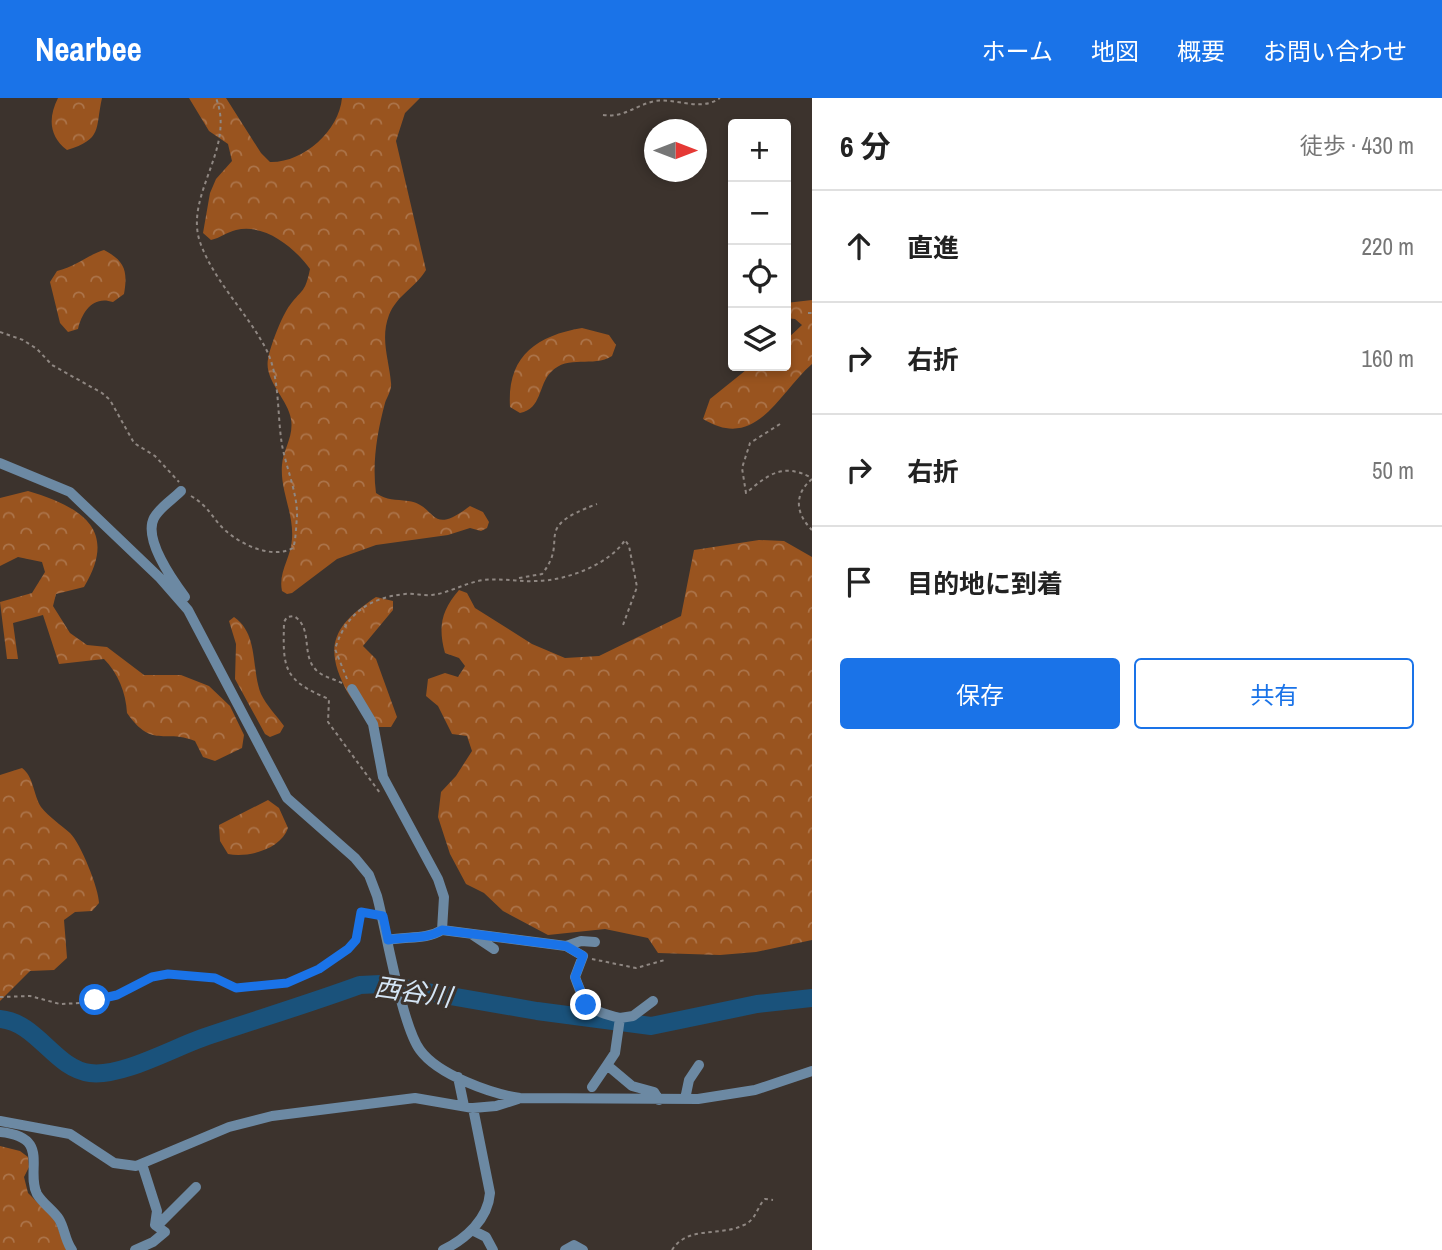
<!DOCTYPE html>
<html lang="ja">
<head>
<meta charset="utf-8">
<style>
  body { margin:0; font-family:"Archivo Narrow","Noto Sans JP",sans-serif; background:#f6f6f6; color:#222 }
  .controls { position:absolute; right:21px; top:21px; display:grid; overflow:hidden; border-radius:7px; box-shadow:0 4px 10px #0003 }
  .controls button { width:63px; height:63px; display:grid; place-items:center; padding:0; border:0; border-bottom:2px solid #e0e0e0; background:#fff; color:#222; font:35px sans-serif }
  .compass { position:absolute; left:644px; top:21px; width:63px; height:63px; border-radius:50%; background:#fff; box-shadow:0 4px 10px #0003; rotate:90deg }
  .stop { position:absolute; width:21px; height:21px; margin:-16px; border:5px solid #1a73e8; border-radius:50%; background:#fff }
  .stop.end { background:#1a73e8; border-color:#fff; box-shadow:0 2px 7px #0008 }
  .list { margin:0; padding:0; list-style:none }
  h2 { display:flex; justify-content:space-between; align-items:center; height:91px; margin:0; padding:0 28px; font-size:30px }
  h2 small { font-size:23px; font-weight:400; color:#767676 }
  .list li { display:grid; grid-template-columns:46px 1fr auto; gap:21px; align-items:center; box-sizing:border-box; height:112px; padding:0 28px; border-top:2px solid #e0e0e0 }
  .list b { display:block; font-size:26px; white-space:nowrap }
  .list em { font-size:23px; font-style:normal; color:#767676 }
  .actions { display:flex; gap:14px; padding:21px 28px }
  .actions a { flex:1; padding:16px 0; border:2px solid #1a73e8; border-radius:7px; text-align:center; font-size:24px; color:#1a73e8 }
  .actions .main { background:#1a73e8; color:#fff }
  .icon { flex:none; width:38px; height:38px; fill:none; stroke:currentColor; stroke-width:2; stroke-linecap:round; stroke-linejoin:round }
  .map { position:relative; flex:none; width:812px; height:1152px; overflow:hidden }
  header { display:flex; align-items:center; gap:42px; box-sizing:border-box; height:98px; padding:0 35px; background:#1a73e8; color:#fff }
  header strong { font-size:33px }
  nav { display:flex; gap:38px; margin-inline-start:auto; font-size:24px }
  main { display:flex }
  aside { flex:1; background:#fff }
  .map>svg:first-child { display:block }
  .forest { fill:url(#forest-crowns) }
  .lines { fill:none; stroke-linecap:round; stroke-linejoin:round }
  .river { stroke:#1a527b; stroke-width:18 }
  .path { stroke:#8f8782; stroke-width:2; stroke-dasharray:3.5 3.5; stroke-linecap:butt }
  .street { stroke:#6c89a3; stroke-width:10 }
  .route { stroke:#1a73e8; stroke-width:9 }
  .labels { text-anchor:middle; stroke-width:6; stroke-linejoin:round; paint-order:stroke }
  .water-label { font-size:26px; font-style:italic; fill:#d5e6f6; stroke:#3c332d }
</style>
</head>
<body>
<header>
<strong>Nearbee</strong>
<nav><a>ホーム</a><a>地図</a><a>概要</a><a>お問い合わせ</a></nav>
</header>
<main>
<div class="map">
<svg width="812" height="1152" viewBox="0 0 812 1152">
  <defs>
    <pattern id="forest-crowns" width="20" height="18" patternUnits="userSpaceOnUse" patternTransform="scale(1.75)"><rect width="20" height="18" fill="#99541f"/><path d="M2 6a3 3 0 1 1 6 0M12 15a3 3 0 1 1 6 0" fill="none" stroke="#ac744a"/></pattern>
  </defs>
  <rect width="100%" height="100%" fill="#3c332d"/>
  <path class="forest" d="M 58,0 L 102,0 C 95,31 103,41 67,52 C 49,38 48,20 58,0 Z
    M 189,0 L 226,0 L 261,55 L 270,64 C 303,65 339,33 342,0 L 420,0 L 405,15 L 396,43 L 426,172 C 416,189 397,197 389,217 C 380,241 389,261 391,285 C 392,292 387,299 385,305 C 377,335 372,365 376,395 C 387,403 395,401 408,403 C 438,407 428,440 470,408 L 483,414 L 489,424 L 487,430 L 481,433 L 470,430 L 448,437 L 376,447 L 337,461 L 292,495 L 287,496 L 282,493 C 278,474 291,460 292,441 C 294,415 280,393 282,367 C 283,351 294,339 291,321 C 288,301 264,283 268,261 C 270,249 282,217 290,207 C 303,190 305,195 310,171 C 295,150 265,125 236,132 C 227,134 220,140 211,142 L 203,135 L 210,95 L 216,81 L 232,63 L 228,46 L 209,33 Z
    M 104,152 C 125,163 128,173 124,196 L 113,204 C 93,197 82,214 78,231 L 68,234 L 60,225 L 50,184 L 57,173 C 75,169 86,158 104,152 Z
    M 812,202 L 812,266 C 779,294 757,354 703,321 L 710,301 L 751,268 L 786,268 L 786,242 L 802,227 L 795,221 L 786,220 L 786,205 Z
    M 582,230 L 609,237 L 616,247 L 612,258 C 593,270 568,256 551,274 C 538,287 542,311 520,315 L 510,309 C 507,259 535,238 582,230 Z
    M 28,393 C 81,409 119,431 84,489 L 56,496 L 53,508 L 70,535 L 87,547 L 107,549 L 144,577 L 181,577 L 209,588 L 230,608 L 244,637 L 242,650 L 215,663 L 203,659 L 195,643 C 164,630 153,652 127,615 C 126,595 118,575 104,561 L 59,566 L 43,517 L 13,525 L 18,561 L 7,561 L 0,504 L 32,495 L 45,474 L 42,464 L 18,459 L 0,468 L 0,400 Z
    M 759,442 L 784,443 L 812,459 L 812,842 L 756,854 L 720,857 L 658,855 L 648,840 L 605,831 L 548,837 L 503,813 L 484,795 L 466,786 L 450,756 L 438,719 L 441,694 L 456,678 L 472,653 L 467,638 L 452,636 L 438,608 L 426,598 L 428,581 L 445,575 L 458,579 L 465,568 L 459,560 L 445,555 C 438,529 441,513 459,492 L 467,495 L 475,510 L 532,546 L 565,560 L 599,558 L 681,518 L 694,452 Z
    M 376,499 L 393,503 L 393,512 L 363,548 L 376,561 L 397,619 L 391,629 L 377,629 C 369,617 355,607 348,595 C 322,548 334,527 376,499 Z
    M 234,519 C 259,536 251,571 261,596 C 266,607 277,618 284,628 L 280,635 L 270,639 L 265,636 L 235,581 L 236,546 L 229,523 Z
    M 22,670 C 34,679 33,696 41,709 C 49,719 61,727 70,735 C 81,746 99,791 99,805 L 92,813 L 75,814 L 64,822 L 67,860 L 54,872 L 30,873 L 0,903 L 0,677 Z
    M 268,702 L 279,710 L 288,730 C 281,751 249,760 228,756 L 220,743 L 219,727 Z
    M 0,1048 L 20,1053 L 28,1059 L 29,1069 L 24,1079 L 28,1095 L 54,1121 L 67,1152 L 0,1152 Z"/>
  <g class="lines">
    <path class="river" d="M 0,921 C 37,924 55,971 90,975 C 121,979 171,951 202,940 C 255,922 308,906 360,887 L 381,886 L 537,913 L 651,928 L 757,906 L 812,900"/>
    <path class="path" d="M 603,17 C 624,20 636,7 655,3 C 677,0 700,14 720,0
      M 808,215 L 812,215
      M 0,234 L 23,242 L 37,251 L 52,267 L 102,295 L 110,302 L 134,345 L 155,358 L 179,384
      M 780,326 L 750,345 L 742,370 L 746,395 C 768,377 782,364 812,380
      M 812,381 C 794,396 795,415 812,432
      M 191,398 C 210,409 212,421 226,433 C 243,448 273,461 293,450 C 296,442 296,428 297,419 C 298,397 286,369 282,347 C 277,317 280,280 267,253 C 248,215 214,184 200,144 C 184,97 236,50 216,0
      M 519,480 L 542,476 C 571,440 529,431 597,406
      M 347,581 L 335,551 C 346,516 368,500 405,496 C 414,495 423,498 432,497 C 449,495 465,485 483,482 C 502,480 518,484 536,483 C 566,483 610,466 625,442 L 629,448 L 637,489 L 623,527
      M 342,585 C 334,581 324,579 317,573 C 300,557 314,531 294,518 L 287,519 L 284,524 C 283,569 282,582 329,601 L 328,624 L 380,695
      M 592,861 L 636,870 L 665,862
      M 0,899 L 30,898 L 60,906 L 80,905 L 117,897 L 152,879 L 168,876 L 215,880 L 236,890 L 287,885 L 319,871 L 332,860 L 348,851 L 356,843 L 361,814 L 371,816
      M 672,1152 C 688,1127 720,1139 744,1127 C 757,1121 756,1110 765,1101 L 773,1102"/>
    <path class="street" d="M 0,365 L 70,394 L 160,480 L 188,512 L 287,700 L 355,760 L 369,777 L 377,798 C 386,832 402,928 420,952 C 438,977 492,996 520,1000 L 698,1001 L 755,992 L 812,973
      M 181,393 C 172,402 160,409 154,420 C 143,441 173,483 185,499
      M 352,591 L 373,626 L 383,679 L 438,781 L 444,799 L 442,832
      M 473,837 L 494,851
      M 388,842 C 407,838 426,842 442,832 L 566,848 L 583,858 L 575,879 C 586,910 589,912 620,920 L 615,955 L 607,967 L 632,988 L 654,994 L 659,1002
      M 566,848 L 581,843 L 595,844
      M 620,920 L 633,918 L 653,903
      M 458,979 L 464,1008
      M 592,989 L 607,967
      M 685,1001 L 689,982 L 699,967
      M 0,1023 L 70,1036 L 114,1065 L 136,1068 L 229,1029 L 272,1018 L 415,1000 L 473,1010 L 496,1008 L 518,1001
      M 0,1034 C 52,1039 25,1072 37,1096 C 43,1106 53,1112 59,1121 C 65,1131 65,1143 72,1152
      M 157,1128 L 196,1089
      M 472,1132 L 486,1139 L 493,1152
      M 135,1152 L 153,1144 L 165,1134 L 155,1127 L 157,1113 L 142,1066
      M 443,1152 C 466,1141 488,1121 490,1095 L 473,1010
      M 565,1152 L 574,1147 L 583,1152"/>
  </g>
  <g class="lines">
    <path class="route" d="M 95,902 L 117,897 L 152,879 L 168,876 L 215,880 L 236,890 L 287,885 L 319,871 L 348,851 L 356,842 L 361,814 L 383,818 L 388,842 C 407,838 426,842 442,832 L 566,848 L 583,858 L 575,879 L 586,907"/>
  </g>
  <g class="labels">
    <g class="water-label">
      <text transform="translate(413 894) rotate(8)" y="9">西谷川</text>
    </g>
  </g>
</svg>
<div class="controls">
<button>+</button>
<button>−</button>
<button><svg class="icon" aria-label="locate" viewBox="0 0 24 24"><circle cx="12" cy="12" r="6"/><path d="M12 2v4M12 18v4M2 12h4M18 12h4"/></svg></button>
<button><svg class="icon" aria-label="layers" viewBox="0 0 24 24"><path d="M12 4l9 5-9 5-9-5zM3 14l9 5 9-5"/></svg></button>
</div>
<svg class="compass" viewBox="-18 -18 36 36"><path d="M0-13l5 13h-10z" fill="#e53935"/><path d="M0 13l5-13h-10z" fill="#767676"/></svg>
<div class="stop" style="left:95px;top:902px"></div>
<div class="stop end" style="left:586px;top:907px"></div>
</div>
<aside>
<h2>6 分<small>徒歩 · 430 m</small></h2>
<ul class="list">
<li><svg class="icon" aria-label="ahead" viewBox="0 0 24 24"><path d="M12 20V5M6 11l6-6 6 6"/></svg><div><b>直進</b></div><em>220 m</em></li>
<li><svg class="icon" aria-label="right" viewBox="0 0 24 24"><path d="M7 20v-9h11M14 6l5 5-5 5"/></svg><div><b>右折</b></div><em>160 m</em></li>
<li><svg class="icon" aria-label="right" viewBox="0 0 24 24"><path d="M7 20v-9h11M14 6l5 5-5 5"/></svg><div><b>右折</b></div><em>50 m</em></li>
<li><svg class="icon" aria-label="arrive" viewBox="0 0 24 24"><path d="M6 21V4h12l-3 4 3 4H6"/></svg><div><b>目的地に到着</b></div></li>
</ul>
<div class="actions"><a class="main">保存</a><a>共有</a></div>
</aside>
</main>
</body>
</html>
